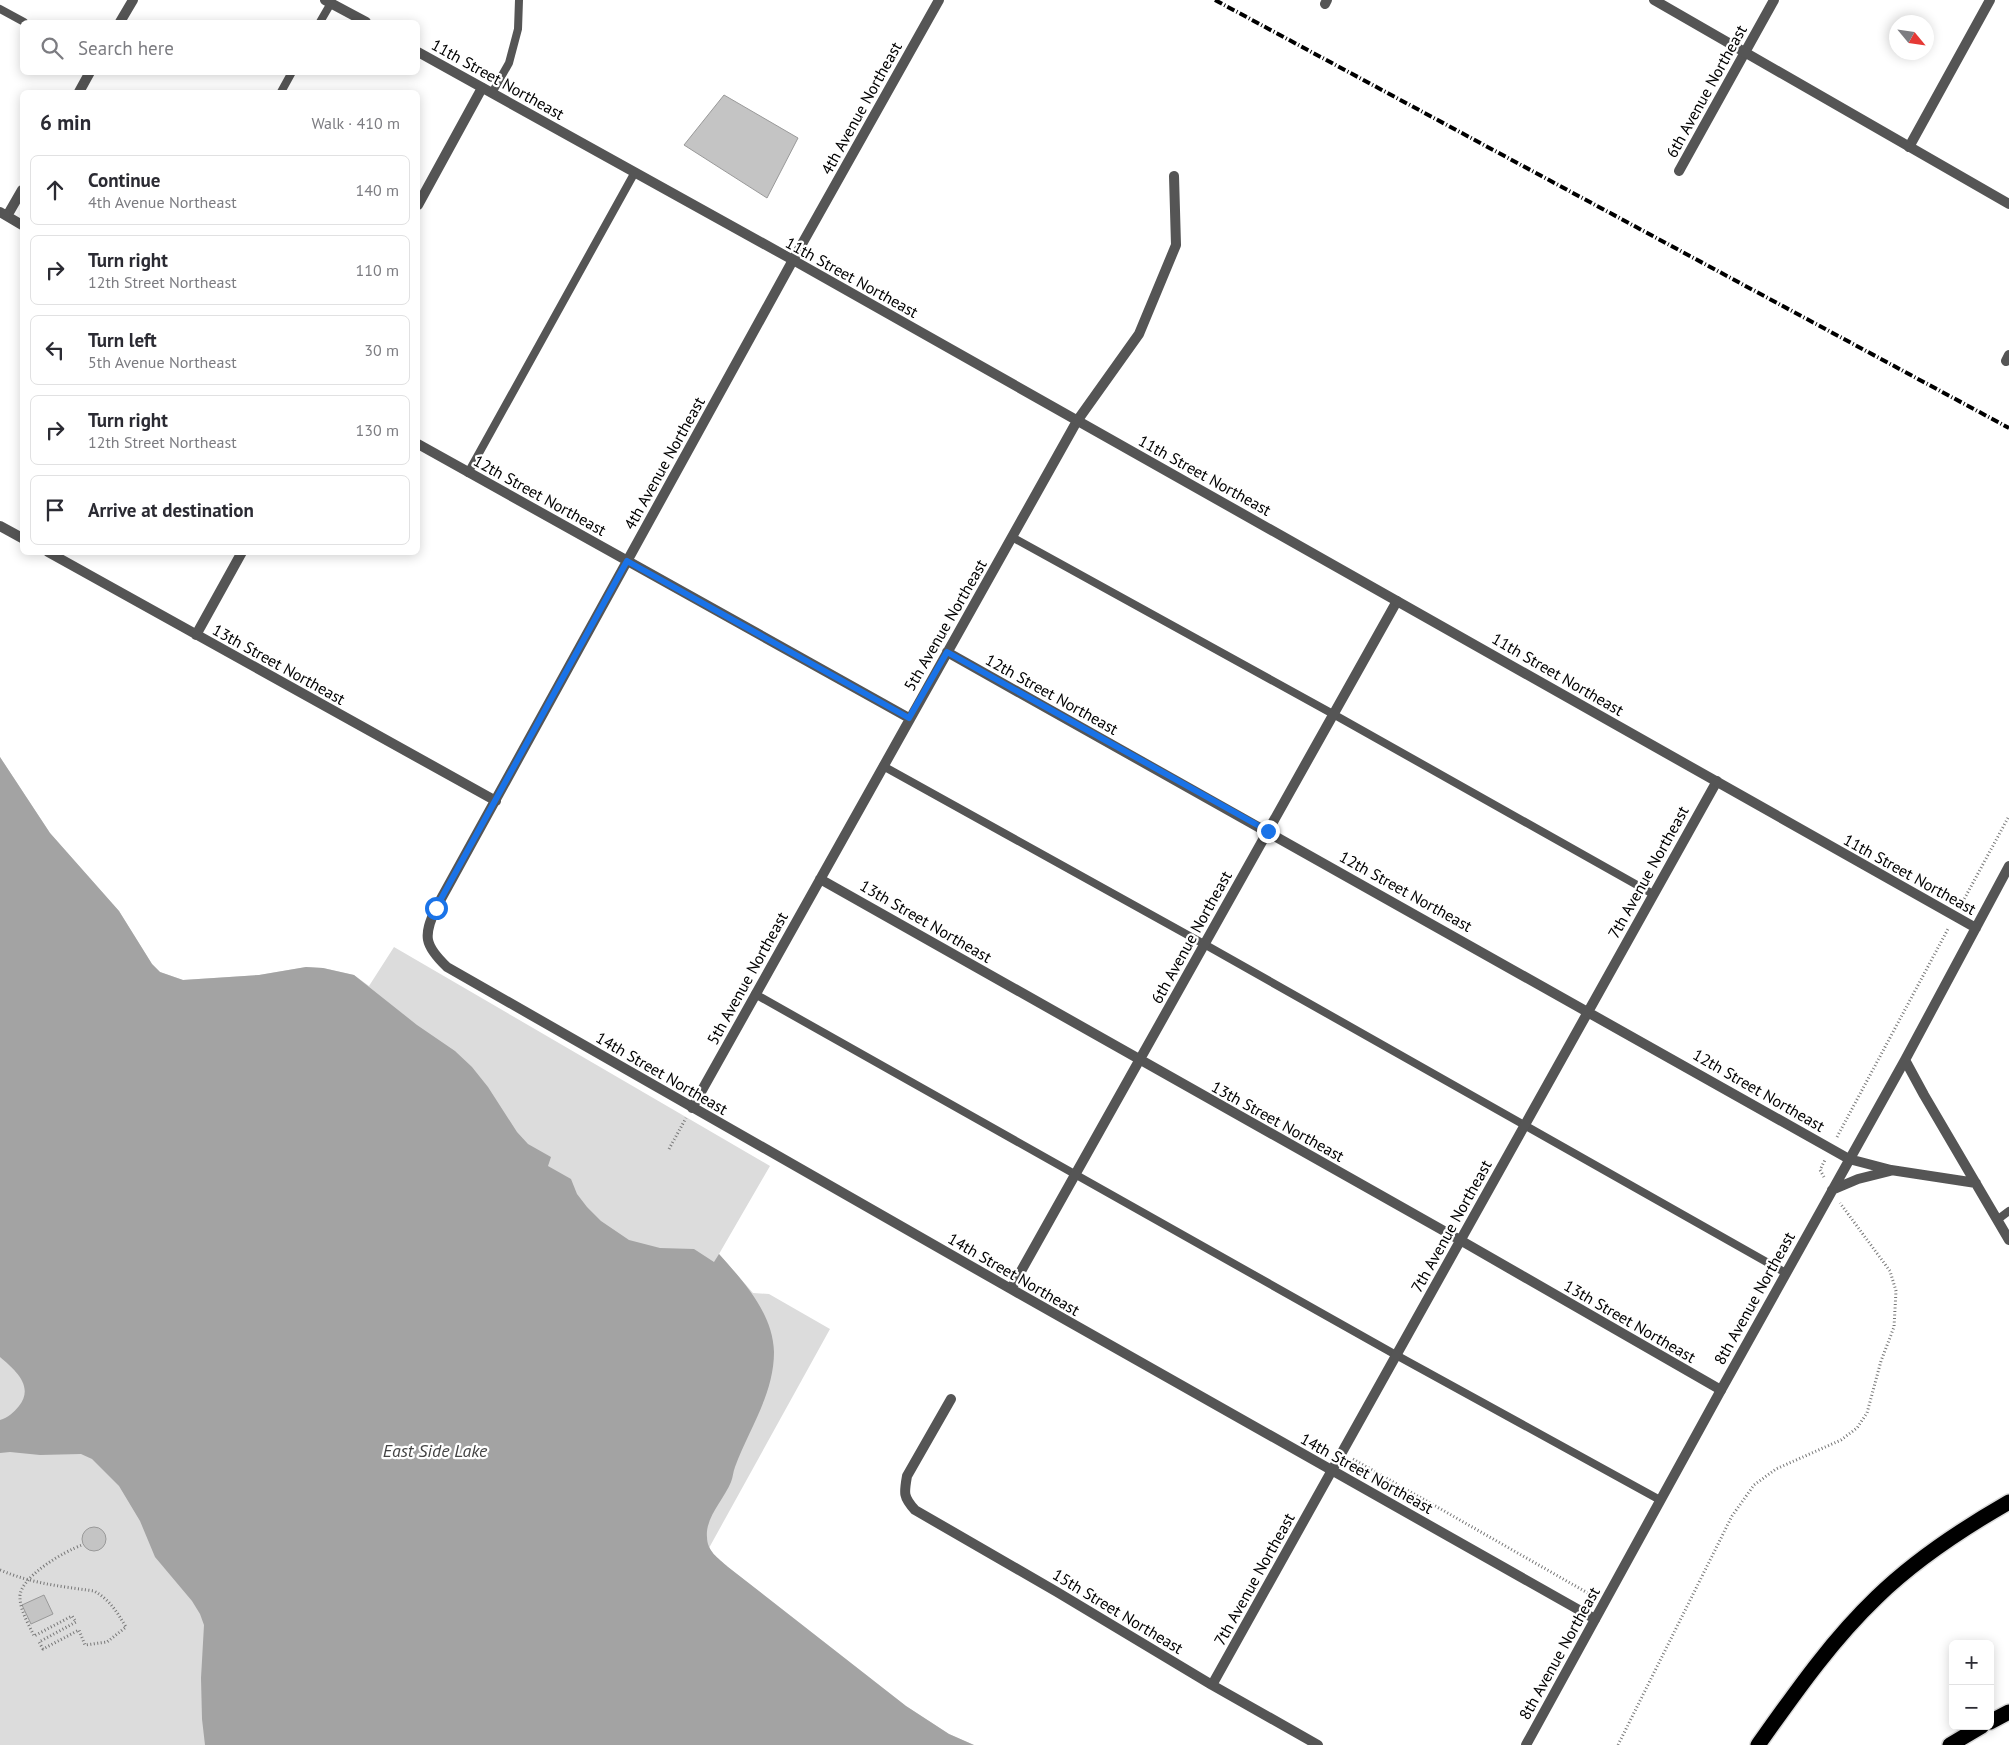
<!DOCTYPE html>
<html lang="en">
<head>
<meta charset="utf-8">
<style>
  body { margin:0; font-family:"PT Sans",sans-serif; background:#f7f7f7; color:#2b2b33 }
  .controls { position:absolute; right:15px; bottom:15px; display:grid; overflow:hidden; border-radius:8px; box-shadow:0 2px 12px #0003 }
  .controls button { width:45px; height:45px; display:grid; place-items:center; padding:0; border:0; border-bottom:1px solid #e1e1e2; background:#fff; color:#2b2b33; font:25px sans-serif }
  .compass { position:absolute; left:1889px; top:15px; width:45px; height:45px; border-radius:50%; background:#fff; box-shadow:0 2px 12px #0003; rotate:119deg }
  .stop { position:absolute; width:15px; height:15px; margin:-11px; border:4px solid #1a73e8; border-radius:50%; background:#fff }
  .stop.end { background:#1a73e8; border-color:#fff; box-shadow:0 1px 5px #0008 }
  .list { margin:0; padding:0; list-style:none }
  h2 { display:flex; justify-content:space-between; align-items:center; height:65px; margin:0; padding:0 20px; font-size:21px }
  h2 small { font-size:16px; font-weight:400; color:#7c7c81 }
  .list li { display:grid; grid-template-columns:32px 1fr auto; gap:15px; align-items:center; box-sizing:border-box; height:70px; margin:0 10px 10px; padding:0 10px; border:1px solid #e1e1e2; border-radius:8px }
  .list b { display:block; font-size:19px; white-space:nowrap }
  .list p { margin:0; font-size:16px; white-space:nowrap; color:#7c7c81 }
  .list em { font-size:16px; font-style:normal; color:#7c7c81 }
  .icon { flex:none; width:28px; height:28px; fill:none; stroke:currentColor; stroke-width:2; stroke-linecap:round; stroke-linejoin:round }
  .map { position:relative; flex:none; width:2009px; height:1745px; overflow:hidden }
  .search { position:absolute; background:#fff; box-shadow:0 2px 12px #0003; left:20px; top:20px; width:400px; height:55px; display:flex; align-items:center; gap:12px; box-sizing:border-box; padding:0 18px; border-radius:8px; color:#7c7c81; font-size:19px }
  .panel { position:absolute; background:#fff; box-shadow:0 2px 12px #0003; left:20px; top:90px; width:400px; height:465px; border-radius:8px }
  .map>svg:first-child { display:block }
  .park { fill:#dcdcdc }
  .water { fill:#a3a3a3 }
  .building { fill:#c4c4c4; stroke:#999 }
  .lines { fill:none; stroke-linecap:round; stroke-linejoin:round }
  .motorway-casing { stroke:#dbdbdb; stroke-width:18 }
  .path { stroke:#777; stroke-width:3; stroke-dasharray:1 2.5; stroke-linecap:butt }
  .service { stroke:#555; stroke-width:8 }
  .minor { stroke:#555; stroke-width:10 }
  .tertiary { stroke:#555; stroke-width:10 }
  .motorway { stroke:#000; stroke-width:15 }
  .rail { stroke:#000; stroke-width:4; stroke-dasharray:8 2.5 1 2.5; stroke-linecap:butt }
  .route { stroke:#1a73e8; stroke-width:6 }
  .labels { text-anchor:middle; stroke-width:4.5; stroke-linejoin:round; paint-order:stroke }
  .street-label { font-size:16px; fill:#000; stroke:#fff }
  .water-label { font-size:18px; font-style:italic; fill:#444; stroke:#fff }
</style>
</head>
<body>
<div class="map">
<svg width="2009" height="1745" viewBox="0 0 2009 1745">
  <rect width="100%" height="100%" fill="#fff"/>
  <path class="park" d="M 0,757 L 50,833 L 119,911 L 152,964 L 160,972 L 183,980 L 259,975 L 306,967 L 323,968 L 354,975 L 369,986 L 394,947 L 770,1166 L 719,1254 L 753,1293 L 769,1294 L 830,1329 L 709,1548 L 713,1554 L 728,1567 L 906,1706 L 949,1734 L 974,1745 L 0,1745 Z"/>
  <path class="water" d="M 0,757 L 50,833 L 119,911 L 152,964 L 160,972 L 183,980 L 259,975 L 306,967 L 323,968 L 354,975 L 417,1025 L 455,1051 L 472,1067 L 488,1087 L 517,1132 L 528,1144 L 551,1157 L 548,1166 L 571,1179 L 577,1194 L 587,1207 L 601,1221 L 629,1240 L 660,1248 L 694,1249 L 714,1262 L 719,1254 C 743,1281 773,1313 774,1352 C 774,1394 749,1429 735,1467 C 733,1472 733,1477 731,1482 C 724,1499 705,1518 707,1537 C 707,1551 718,1558 728,1567 L 906,1706 L 949,1734 L 974,1745 L 205,1745 L 202,1719 L 201,1678 L 204,1625 L 200,1614 L 192,1601 L 155,1557 L 140,1521 L 119,1486 L 92,1459 L 81,1454 L 40,1455 L 10,1452 L 0,1453 L 0,1420 C 8,1418 14,1412 19,1406 C 35,1386 14,1369 0,1357 Z"/>
  <path class="building" d="M 724,95 L 798,138 L 767,198 L 684,145 Z
    M82 1539a12 12 0 1 1 24 0a12 12 0 1 1-24 0Z
    M 44,1595 L 53,1614 L 31,1624 L 22,1605 Z"/>
  <g class="lines">
    <g class="motorway-casing">
      <path id="motorway" d="M 1990,1722 L 2009,1712
        M 1758,1745 C 1795,1693 1831,1641 1877,1597 C 1916,1559 1962,1529 2009,1502
        M 1950,1745 L 1982,1726"/>
    </g>
    <path class="path" d="M 1961,905 L 2009,816
      M 1837,1137 L 1948,929
      M 669,1149 L 686,1118
      M 1824,1177 L 1820,1170 L 1825,1160
      M 1353,1459 L 1593,1596
      M 0,1570 C 34,1584 59,1586 94,1591 C 110,1600 117,1612 126,1627 L 107,1642 L 85,1645 L 79,1630 L 43,1649 L 39,1642 L 76,1622 L 72,1616 L 34,1636 C 29,1625 21,1612 20,1599 C 17,1578 65,1551 82,1545
      M 1618,1745 L 1732,1516 L 1754,1485 L 1776,1469 L 1841,1440 L 1857,1428 L 1867,1413 L 1881,1361 L 1894,1327 L 1896,1291 L 1890,1271 L 1840,1203"/>
    <path class="service" d="M 0,9 L 24,22
      M 320,22 L 331,3
      M 281,92 L 292,72
      M 492,93 L 509,63 L 518,29 L 519,0
      M 468,473 L 635,172
      M 1012,537 L 1333,714 L 1653,894
      M 883,766 L 1204,944 L 1786,1273
      M 755,994 L 1396,1355 L 1660,1500
      M 1997,1220 L 2009,1211"/>
    <path class="minor" d="M 939,0 L 793,260 L 436,908 C 423,936 424,945 447,967 L 1011,1289 L 1595,1619
      M 1325,4 L 1327,0
      M 120,22 L 133,0
      M 79,92 L 90,72
      M 1909,147 L 1990,0
      M 1679,171 L 1774,0
      M 418,205 L 482,88
      M 0,212 L 22,225
      M 7,216 L 22,190
      M 2006,361 L 2009,355
      M 418,444 L 909,718
      M 0,526 L 22,538
      M 48,552 L 496,801
      M 196,635 L 242,552
      M 947,652 L 1849,1159
      M 820,879 L 1460,1240 L 1721,1390
      M 692,1108 L 1077,421 L 1139,334 L 1176,245 L 1174,176
      M 1011,1289 L 1397,601
      M 951,1399 L 907,1476 C 904,1493 903,1497 915,1510 L 1057,1592 L 1212,1685 L 1318,1745
      M 1212,1685 L 1717,781"/>
    <path class="tertiary" d="M 325,0 L 366,22
      M 1654,0 L 2009,204
      M 418,52 L 793,260 L 1976,928
      M 1905,1060 L 1924,1095 L 2009,1240
      M 1849,1159 L 1891,1170 L 1976,1183
      M 1832,1190 L 1858,1179 L 1890,1171
      M 1526,1745 L 1721,1390 L 1905,1060 L 2009,866"/>
    <use href="#motorway" class="motorway"/>
    <path class="rail" d="M 1215,0 L 2009,428"/>
  </g>
  <g class="lines">
    <path class="route" d="M 436,908 L 627,561 L 909,718 L 947,652 L 1268,831"/>
  </g>
  <g class="labels">
    <g class="street-label">
      <text transform="translate(498 79) rotate(29)" y="6">11th Street Northeast</text>
      <text transform="translate(1706 91) rotate(-61)" y="6">6th Avenue Northeast</text>
      <text transform="translate(861 108) rotate(-61)" y="6">4th Avenue Northeast</text>
      <text transform="translate(852 277) rotate(29)" y="6">11th Street Northeast</text>
      <text transform="translate(664 463) rotate(-61)" y="6">4th Avenue Northeast</text>
      <text transform="translate(1205 475) rotate(29)" y="6">11th Street Northeast</text>
      <text transform="translate(540 495) rotate(29)" y="6">12th Street Northeast</text>
      <text transform="translate(945 625) rotate(-60)" y="6">5th Avenue Northeast</text>
      <text transform="translate(279 664) rotate(29)" y="6">13th Street Northeast</text>
      <text transform="translate(1558 674) rotate(30)" y="6">11th Street Northeast</text>
      <text transform="translate(1052 694) rotate(29)" y="6">12th Street Northeast</text>
      <text transform="translate(1648 872) rotate(-61)" y="6">7th Avenue Northeast</text>
      <text transform="translate(1910 874) rotate(29)" y="6">11th Street Northeast</text>
      <text transform="translate(1406 891) rotate(29)" y="6">12th Street Northeast</text>
      <text transform="translate(926 921) rotate(30)" y="6">13th Street Northeast</text>
      <text transform="translate(1191 937) rotate(-61)" y="6">6th Avenue Northeast</text>
      <text transform="translate(747 978) rotate(-61)" y="6">5th Avenue Northeast</text>
      <text transform="translate(662 1073) rotate(30)" y="6">14th Street Northeast</text>
      <text transform="translate(1759 1090) rotate(30)" y="6">12th Street Northeast</text>
      <text transform="translate(1278 1121) rotate(29)" y="6">13th Street Northeast</text>
      <text transform="translate(1451 1226) rotate(-61)" y="6">7th Avenue Northeast</text>
      <text transform="translate(1014 1274) rotate(30)" y="6">14th Street Northeast</text>
      <text transform="translate(1754 1298) rotate(-61)" y="6">8th Avenue Northeast</text>
      <text transform="translate(1630 1321) rotate(30)" y="6">13th Street Northeast</text>
      <text transform="translate(1367 1473) rotate(29)" y="6">14th Street Northeast</text>
      <text transform="translate(1254 1579) rotate(-61)" y="6">7th Avenue Northeast</text>
      <text transform="translate(1118 1611) rotate(31)" y="6">15th Street Northeast</text>
      <text transform="translate(1559 1653) rotate(-61)" y="6">8th Avenue Northeast</text>
    </g>
    <g class="water-label">
      <text x="435" y="1457">East Side Lake</text>
    </g>
  </g>
</svg>
<div class="controls">
<button>+</button>
<button>−</button>
</div>
<svg class="compass" viewBox="-18 -18 36 36"><path d="M0-13l5 13h-10z" fill="#e53935"/><path d="M0 13l5-13h-10z" fill="#7c7c81"/></svg>
<div class="stop" style="left:436px;top:908px"></div>
<div class="stop end" style="left:1268px;top:831px"></div>
<div class="search"><svg class="icon" aria-label="search" viewBox="0 0 24 24"><circle cx="10" cy="10" r="6"/><path d="M15 15l6 6"/></svg>Search here</div>
<section class="panel">
<h2>6 min<small>Walk · 410 m</small></h2>
<ul class="list">
<li><svg class="icon" aria-label="ahead" viewBox="0 0 24 24"><path d="M12 20V5M6 11l6-6 6 6"/></svg><div><b>Continue</b><p>4th Avenue Northeast</p></div><em>140 m</em></li>
<li><svg class="icon" aria-label="right" viewBox="0 0 24 24"><path d="M7 20v-9h11M14 6l5 5-5 5"/></svg><div><b>Turn right</b><p>12th Street Northeast</p></div><em>110 m</em></li>
<li><svg class="icon" aria-label="left" viewBox="0 0 24 24"><path d="M17 20v-9H6M10 6l-5 5 5 5"/></svg><div><b>Turn left</b><p>5th Avenue Northeast</p></div><em>30 m</em></li>
<li><svg class="icon" aria-label="right" viewBox="0 0 24 24"><path d="M7 20v-9h11M14 6l5 5-5 5"/></svg><div><b>Turn right</b><p>12th Street Northeast</p></div><em>130 m</em></li>
<li><svg class="icon" aria-label="arrive" viewBox="0 0 24 24"><path d="M6 21V4h12l-3 4 3 4H6"/></svg><div><b>Arrive at destination</b></div></li>
</ul>
</section>
</div>
</body>
</html>
